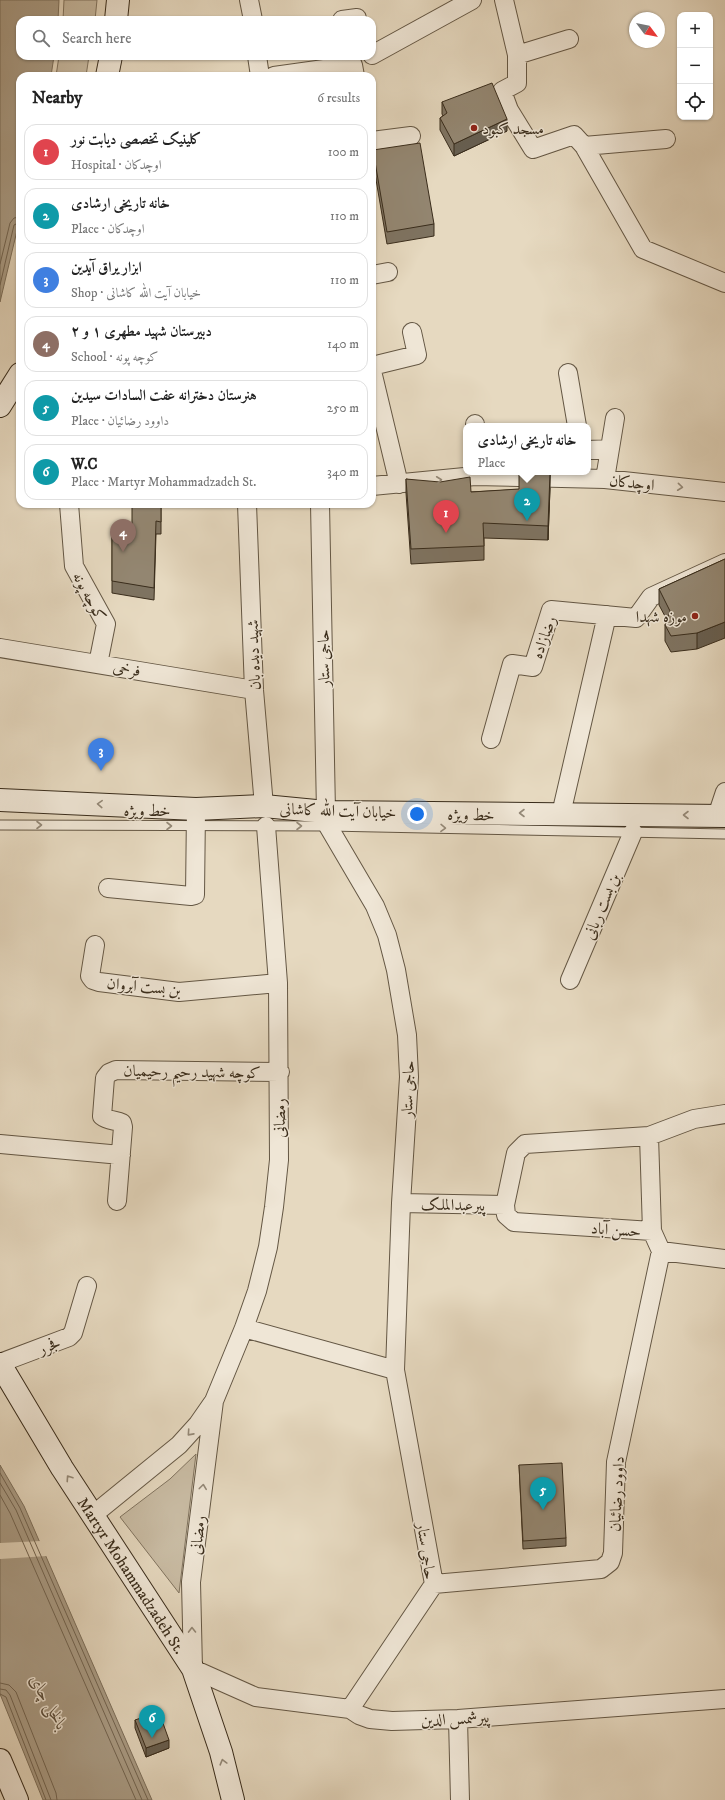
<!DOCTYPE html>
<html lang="en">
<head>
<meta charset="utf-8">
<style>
  body { margin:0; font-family:"IM FELL DW Pica",Amiri,serif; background:#f6f6f6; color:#222 }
  .controls { position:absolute; right:12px; top:12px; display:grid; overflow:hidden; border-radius:8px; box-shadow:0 1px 3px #0004 }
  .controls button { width:36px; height:36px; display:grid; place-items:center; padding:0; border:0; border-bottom:1px solid #e0e0e0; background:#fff; color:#222; font:20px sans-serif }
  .compass { position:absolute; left:629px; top:12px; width:36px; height:36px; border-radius:50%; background:#fff; box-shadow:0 1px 3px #0004; rotate:122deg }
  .you { position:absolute; left:417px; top:814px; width:14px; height:14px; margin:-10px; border:3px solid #fff; border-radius:50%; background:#1a73e8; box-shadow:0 0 0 6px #1a73e833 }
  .badge { display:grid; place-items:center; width:26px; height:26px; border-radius:50%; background:#7c3aed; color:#fff; font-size:13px; font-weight:700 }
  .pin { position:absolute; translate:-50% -33px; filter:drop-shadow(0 1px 2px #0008) }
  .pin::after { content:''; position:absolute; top:21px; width:14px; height:12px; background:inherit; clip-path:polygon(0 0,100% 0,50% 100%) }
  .popup { position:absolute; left:463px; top:423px; width:128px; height:52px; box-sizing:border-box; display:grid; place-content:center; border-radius:8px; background:#fff; filter:drop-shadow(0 1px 3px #0005); font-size:13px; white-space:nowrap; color:#767676 }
  .popup b { font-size:15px; color:#222 }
  .popup::after { content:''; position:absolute; left:50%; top:100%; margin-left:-8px; border:8px solid transparent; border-top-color:#fff }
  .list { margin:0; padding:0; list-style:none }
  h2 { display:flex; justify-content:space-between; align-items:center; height:52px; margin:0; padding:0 16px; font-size:17px }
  h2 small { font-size:13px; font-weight:400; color:#767676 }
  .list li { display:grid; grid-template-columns:26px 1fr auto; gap:12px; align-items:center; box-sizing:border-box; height:56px; margin:0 8px 8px; padding:0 8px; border:1px solid #e0e0e0; border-radius:12px }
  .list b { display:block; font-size:15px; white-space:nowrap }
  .list p { margin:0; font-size:13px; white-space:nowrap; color:#767676 }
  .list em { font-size:13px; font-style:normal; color:#767676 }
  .icon { flex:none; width:22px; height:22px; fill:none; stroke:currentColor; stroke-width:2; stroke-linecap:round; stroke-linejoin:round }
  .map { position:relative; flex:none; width:725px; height:1800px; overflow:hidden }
  .search { position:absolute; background:#fff; box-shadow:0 1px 3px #0004; left:16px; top:16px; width:360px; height:44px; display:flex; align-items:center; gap:10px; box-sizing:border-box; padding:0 14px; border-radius:12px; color:#767676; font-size:15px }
  .panel { position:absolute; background:#fff; box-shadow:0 1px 3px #0004; left:16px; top:72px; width:360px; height:436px; border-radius:12px }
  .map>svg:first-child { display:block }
  .green { fill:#c9bca4; stroke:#817460 }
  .water { fill:#ab9e88; stroke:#7d705c }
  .pier { fill:#e6d9c0 }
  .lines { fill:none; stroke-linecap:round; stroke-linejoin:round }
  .shore { stroke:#726552; stroke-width:1 }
  .service-casing { stroke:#645744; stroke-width:11 }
  .minor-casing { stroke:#645744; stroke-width:20 }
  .secondary-casing { stroke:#392c1b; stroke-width:24 }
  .service { stroke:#efe6d6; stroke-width:9 }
  .minor { stroke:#efe6d6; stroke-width:18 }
  .secondary { stroke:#efe6d6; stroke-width:22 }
  .wall { fill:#7e7361; stroke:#392c1b }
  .shaded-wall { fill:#675e4f; stroke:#392c1b }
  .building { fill:#938671; stroke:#392c1b }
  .oneway { stroke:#948978 }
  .poi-dot { fill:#8f2418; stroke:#efe6d6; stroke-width:1.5 }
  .labels { text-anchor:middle; stroke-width:3; stroke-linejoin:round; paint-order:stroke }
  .poi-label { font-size:16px; fill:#392c1b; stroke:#efe6d6; text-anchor:start }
  .street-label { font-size:16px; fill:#392c1b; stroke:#efe6d6 }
  .water-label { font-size:17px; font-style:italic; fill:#5b4e3c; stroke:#efe6d6 }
</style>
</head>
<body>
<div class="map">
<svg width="725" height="1800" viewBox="0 0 725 1800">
  <rect width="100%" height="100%" fill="#e6d9c0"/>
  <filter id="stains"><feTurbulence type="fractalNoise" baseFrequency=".005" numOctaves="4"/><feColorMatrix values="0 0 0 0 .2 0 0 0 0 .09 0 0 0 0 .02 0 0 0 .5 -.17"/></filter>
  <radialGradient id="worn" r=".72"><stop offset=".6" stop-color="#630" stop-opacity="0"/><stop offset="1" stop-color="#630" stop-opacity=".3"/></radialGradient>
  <path class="green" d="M 64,0 L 97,0 L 95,20 L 63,20 Z
    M 59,56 L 89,56 L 86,76 L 56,76 Z
    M 196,1454 L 179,1593 L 120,1517 L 170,1479 Z"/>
  <path class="water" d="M 0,0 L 59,0 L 58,20 L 20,20 L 20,56 L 54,56 L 51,76 L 20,76 L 20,218 L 0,302 Z
    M 0,1465 L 24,1506 L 152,1800 L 43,1800 L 0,1694 Z"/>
  <path class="pier" d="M 41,1541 L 47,1556 L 0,1559 L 0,1543 Z"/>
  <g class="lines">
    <path class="shore" d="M 0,264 L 10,223 L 14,218 L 20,217
      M 0,285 L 14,225 L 20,222
      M 0,1473 L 20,1508 L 148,1800
      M 0,1483 L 16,1510 L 142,1800
      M 0,1495 L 10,1513 L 136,1800
      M 0,1683 L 9,1685 L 16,1692 L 56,1793 L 57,1800
      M 0,1689 L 6,1690 L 10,1695 L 51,1800
      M 0,1694 L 6,1697 L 46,1800"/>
    <g class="service-casing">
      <path id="service" d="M 0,825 L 328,826 L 725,834"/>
    </g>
    <g class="minor-casing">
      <path id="minor" d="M 249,0 L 253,20
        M 504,0 L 517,55 L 517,83 L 502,91 L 509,110 L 533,149 L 574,135 L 584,146 L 643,249 L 725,283
        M 342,20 L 357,18
        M 372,55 L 472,0
        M 517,55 L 569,39
        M 257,56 L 260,76
        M 274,76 L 353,65 L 355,76
        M 372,141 L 411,136
        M 584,146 L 666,139
        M 372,275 L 388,272
        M 372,366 L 417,355 L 412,332
        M 372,371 L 399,484
        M 568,373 L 577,426
        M 475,426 L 475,424
        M 588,450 L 610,449
        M 605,479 L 615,418
        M 372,486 L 475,476 L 605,479 L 725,492
        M 69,504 L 74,566 L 106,624 L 98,664
        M 247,504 L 254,690 L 264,806
        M 320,504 L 326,812
        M 0,648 L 254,690
        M 491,739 L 512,664 L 533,667 L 551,610 L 636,618 L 651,597 L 725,563
        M 561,814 L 607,615
        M 717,816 L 725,792
        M 328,826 L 375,906 L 387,935 L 396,970 L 407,1035 L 409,1077 L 401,1203 L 395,1370 L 434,1584 L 350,1709
        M 108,888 L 191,896 L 195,895 L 196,809
        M 95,945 L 90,976 L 93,980 L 99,982 L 179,992 L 278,983
        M 570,980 L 633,832
        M 725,1114 L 694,1119 L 649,1136 L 525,1144 L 516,1153 L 505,1205 L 506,1215 L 514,1222 L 652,1231 L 661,1251 L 725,1259
        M 649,1136 L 652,1231
        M 0,1144 L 121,1155
        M 117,1201 L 123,1127 L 122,1123 C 116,1120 108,1121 102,1116 L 105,1078 L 109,1073 L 116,1070 L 280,1072
        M 401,1203 L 505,1205
        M 244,1328 L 395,1370
        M 0,1363 L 69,1337 L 73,1333 L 87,1286
        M 214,1401 L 191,1582 L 193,1669 L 256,1697 L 350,1709 L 359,1715 L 370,1719 L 392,1721 L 458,1719 L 725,1699
        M 93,1515 L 179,1445 L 198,1424 L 214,1401 L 244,1328 L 257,1291 L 268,1247 L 274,1207 L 279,1160 L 278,983 L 266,826
        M 434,1584 L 601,1569 L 610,1562 L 613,1553 L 616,1462 L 661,1251
        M 458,1719 L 460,1800"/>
    </g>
    <g class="secondary-casing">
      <g id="secondary">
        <path d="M 116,20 L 118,0"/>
        <path d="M 107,76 L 111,56"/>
        <path d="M 0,406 L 20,374"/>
        <path d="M 0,800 L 196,809 L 264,806 L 326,812 L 725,816"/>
        <path id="s1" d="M 0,1364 L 62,1468 L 193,1669 L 221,1752 L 233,1800"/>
        <path d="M 0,1760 L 17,1800"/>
      </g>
    </g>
    <use href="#service" class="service"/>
    <use href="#minor" class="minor"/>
    <use href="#secondary" class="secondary"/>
  </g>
  <path class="wall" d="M 442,102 L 507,131 L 454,156 L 440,130 L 440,118 L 443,116 L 442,114 Z
    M 373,150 L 434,224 L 434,236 L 387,244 L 373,162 Z
    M 406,479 L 471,492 L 550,488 L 548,540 L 484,538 L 484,560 L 411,564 L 406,493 Z
    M 161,504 L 161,534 L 156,534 L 154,600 L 112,593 L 112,536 L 129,535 L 132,524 Z
    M 725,559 L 697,649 L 671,652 L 665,641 L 665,625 L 667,620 L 659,605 L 659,589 Z
    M 519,1465 L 566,1538 L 566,1546 L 523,1549 Z
    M 135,1720 L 169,1748 L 146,1757 L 135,1728 Z"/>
  <path class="shaded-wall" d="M 507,119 L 507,131 L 454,156 L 454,144 Z
    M 550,474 L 550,488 L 548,540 L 548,526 Z
    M 725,622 L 725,638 L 697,649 L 697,633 Z
    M 169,1740 L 169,1748 L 146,1757 L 146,1748 Z"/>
  <path class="building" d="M 492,83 L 507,119 L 454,144 L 440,118 L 447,113 L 442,102 Z
    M 420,143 L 434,224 L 387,232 L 373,150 Z
    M 519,473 L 550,474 L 548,526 L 483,523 L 484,546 L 411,549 L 406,479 L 440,482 L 470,477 L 471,492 L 519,489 Z
    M 132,504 L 161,504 L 161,522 L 156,521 L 154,588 L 112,581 L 112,536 L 129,535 L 129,524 L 132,524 Z
    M 725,559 L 725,622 L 697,633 L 671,636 L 665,625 L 670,611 L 659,589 Z
    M 562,1463 L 566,1538 L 523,1541 L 519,1465 Z
    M 159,1712 L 169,1740 L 146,1748 L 135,1720 Z"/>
  <defs><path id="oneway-chevron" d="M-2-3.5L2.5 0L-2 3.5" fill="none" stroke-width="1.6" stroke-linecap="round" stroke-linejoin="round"/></defs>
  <g class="oneway">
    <use href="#oneway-chevron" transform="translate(439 480) rotate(-6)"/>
    <use href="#oneway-chevron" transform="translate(680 487) rotate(6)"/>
    <use href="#oneway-chevron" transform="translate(100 804) rotate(-177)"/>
    <use href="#oneway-chevron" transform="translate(522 813) rotate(-180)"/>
    <use href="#oneway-chevron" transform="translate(686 815) rotate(-180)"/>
    <use href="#oneway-chevron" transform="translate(39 825)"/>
    <use href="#oneway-chevron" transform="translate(169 826)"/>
    <use href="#oneway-chevron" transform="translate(299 826)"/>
    <use href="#oneway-chevron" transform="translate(443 828) rotate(1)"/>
    <use href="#oneway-chevron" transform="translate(190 1433) rotate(132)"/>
    <use href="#oneway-chevron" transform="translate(69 1478) rotate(-124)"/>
    <use href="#oneway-chevron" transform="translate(203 1487) rotate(-83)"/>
    <use href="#oneway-chevron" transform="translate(192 1630) rotate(-91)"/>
    <use href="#oneway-chevron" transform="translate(223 1762) rotate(-105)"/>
  </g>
  <g class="poi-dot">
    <circle cx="474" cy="128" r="4"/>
    <circle cx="695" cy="616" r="4"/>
  </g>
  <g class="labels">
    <g class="poi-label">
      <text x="482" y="134">مسجد کبود</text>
      <text x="687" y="622" text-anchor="end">موزه شهدا</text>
    </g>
    <g class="street-label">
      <text transform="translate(632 482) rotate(6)" y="6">اوچدکان</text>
      <text transform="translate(90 596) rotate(62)" y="6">کوچه پونه</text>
      <text transform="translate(543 637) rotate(-70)" y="6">رضازاده</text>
      <text transform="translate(253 655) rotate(-92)" y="6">شهید دیده بان</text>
      <text transform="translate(323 658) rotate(-91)" y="6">حاجی ستار</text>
      <text transform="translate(127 668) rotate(10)" y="6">فرخی</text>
      <text x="147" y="816">خط ویژه</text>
      <text transform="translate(338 810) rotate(2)" y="6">خیابان آیت الله کاشانی</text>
      <text transform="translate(471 814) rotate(1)" y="6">خط ویژه</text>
      <text transform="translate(601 906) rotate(-67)" y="6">بن بست ربانی</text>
      <text transform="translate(144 986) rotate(6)" y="6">بن بست آبروان</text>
      <text transform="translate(192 1071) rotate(1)" y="6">کوچه شهید رحیم رحیمیان</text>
      <text transform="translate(407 1089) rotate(-88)" y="6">حاجی ستار</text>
      <text transform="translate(279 1118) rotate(-89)" y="6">رمضانی</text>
      <text transform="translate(453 1204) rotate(1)" y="6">پیرعبدالملک</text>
      <text transform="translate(616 1229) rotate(4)" y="6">حسن آباد</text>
      <text transform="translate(49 1345) rotate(-21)" y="6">فجرر</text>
      <text transform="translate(616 1494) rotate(-87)" y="6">داوود رضائیان</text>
      <text transform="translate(197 1535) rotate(-83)" y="6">رمضانی</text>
      <text transform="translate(427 1551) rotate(82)" y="6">حاجی ستار</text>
      <text dy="6" stroke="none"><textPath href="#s1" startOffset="249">Martyr Mohammadzadeh St.</textPath></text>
      <text transform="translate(455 1718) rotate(-3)" y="6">پیرشمس الدین</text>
    </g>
    <g class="water-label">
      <text transform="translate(49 1702) rotate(61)" y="6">بالخلی چای</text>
    </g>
  </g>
  <rect width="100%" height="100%" filter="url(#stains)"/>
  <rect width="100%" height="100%" fill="url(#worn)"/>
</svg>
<div class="controls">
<button>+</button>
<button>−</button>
<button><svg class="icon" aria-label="locate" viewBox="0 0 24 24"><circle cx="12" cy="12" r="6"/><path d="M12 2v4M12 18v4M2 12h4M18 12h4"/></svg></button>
</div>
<svg class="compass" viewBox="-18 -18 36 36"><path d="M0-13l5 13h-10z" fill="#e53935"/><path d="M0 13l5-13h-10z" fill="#767676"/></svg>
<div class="you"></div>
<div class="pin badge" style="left:446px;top:533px;background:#e0444e">1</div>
<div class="pin badge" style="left:527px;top:521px;background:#0f9aa8">2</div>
<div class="popup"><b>خانه تاریخی ارشادی</b>Place</div>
<div class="pin badge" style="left:101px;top:771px;background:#3f7fe0">3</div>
<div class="pin badge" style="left:123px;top:552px;background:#8d6e63">4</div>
<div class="pin badge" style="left:543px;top:1510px;background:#0f9aa8">5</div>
<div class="pin badge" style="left:152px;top:1738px;background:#0f9aa8">6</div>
<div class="search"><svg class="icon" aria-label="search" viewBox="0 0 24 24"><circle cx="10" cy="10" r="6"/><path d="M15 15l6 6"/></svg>Search here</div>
<section class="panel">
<h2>Nearby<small>6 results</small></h2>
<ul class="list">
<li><span class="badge" style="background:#e0444e">1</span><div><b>کلینیک تخصصی دیابت نور</b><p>Hospital · اوچدکان</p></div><em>100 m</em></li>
<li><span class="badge" style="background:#0f9aa8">2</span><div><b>خانه تاریخی ارشادی</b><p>Place · اوچدکان</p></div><em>110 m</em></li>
<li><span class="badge" style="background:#3f7fe0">3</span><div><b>ابزار یراق آیدین</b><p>Shop · خیابان آیت الله کاشانی</p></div><em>110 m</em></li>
<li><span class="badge" style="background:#8d6e63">4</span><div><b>دبیرستان شهید مطهری ۱ و ۲</b><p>School · کوچه پونه</p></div><em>140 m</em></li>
<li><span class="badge" style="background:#0f9aa8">5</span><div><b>هنرستان دخترانه عفت السادات سیدین</b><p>Place · داوود رضائیان</p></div><em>250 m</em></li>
<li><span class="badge" style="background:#0f9aa8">6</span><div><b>W.C</b><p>Place · Martyr Mohammadzadeh St.</p></div><em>340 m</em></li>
</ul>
</section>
</div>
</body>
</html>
